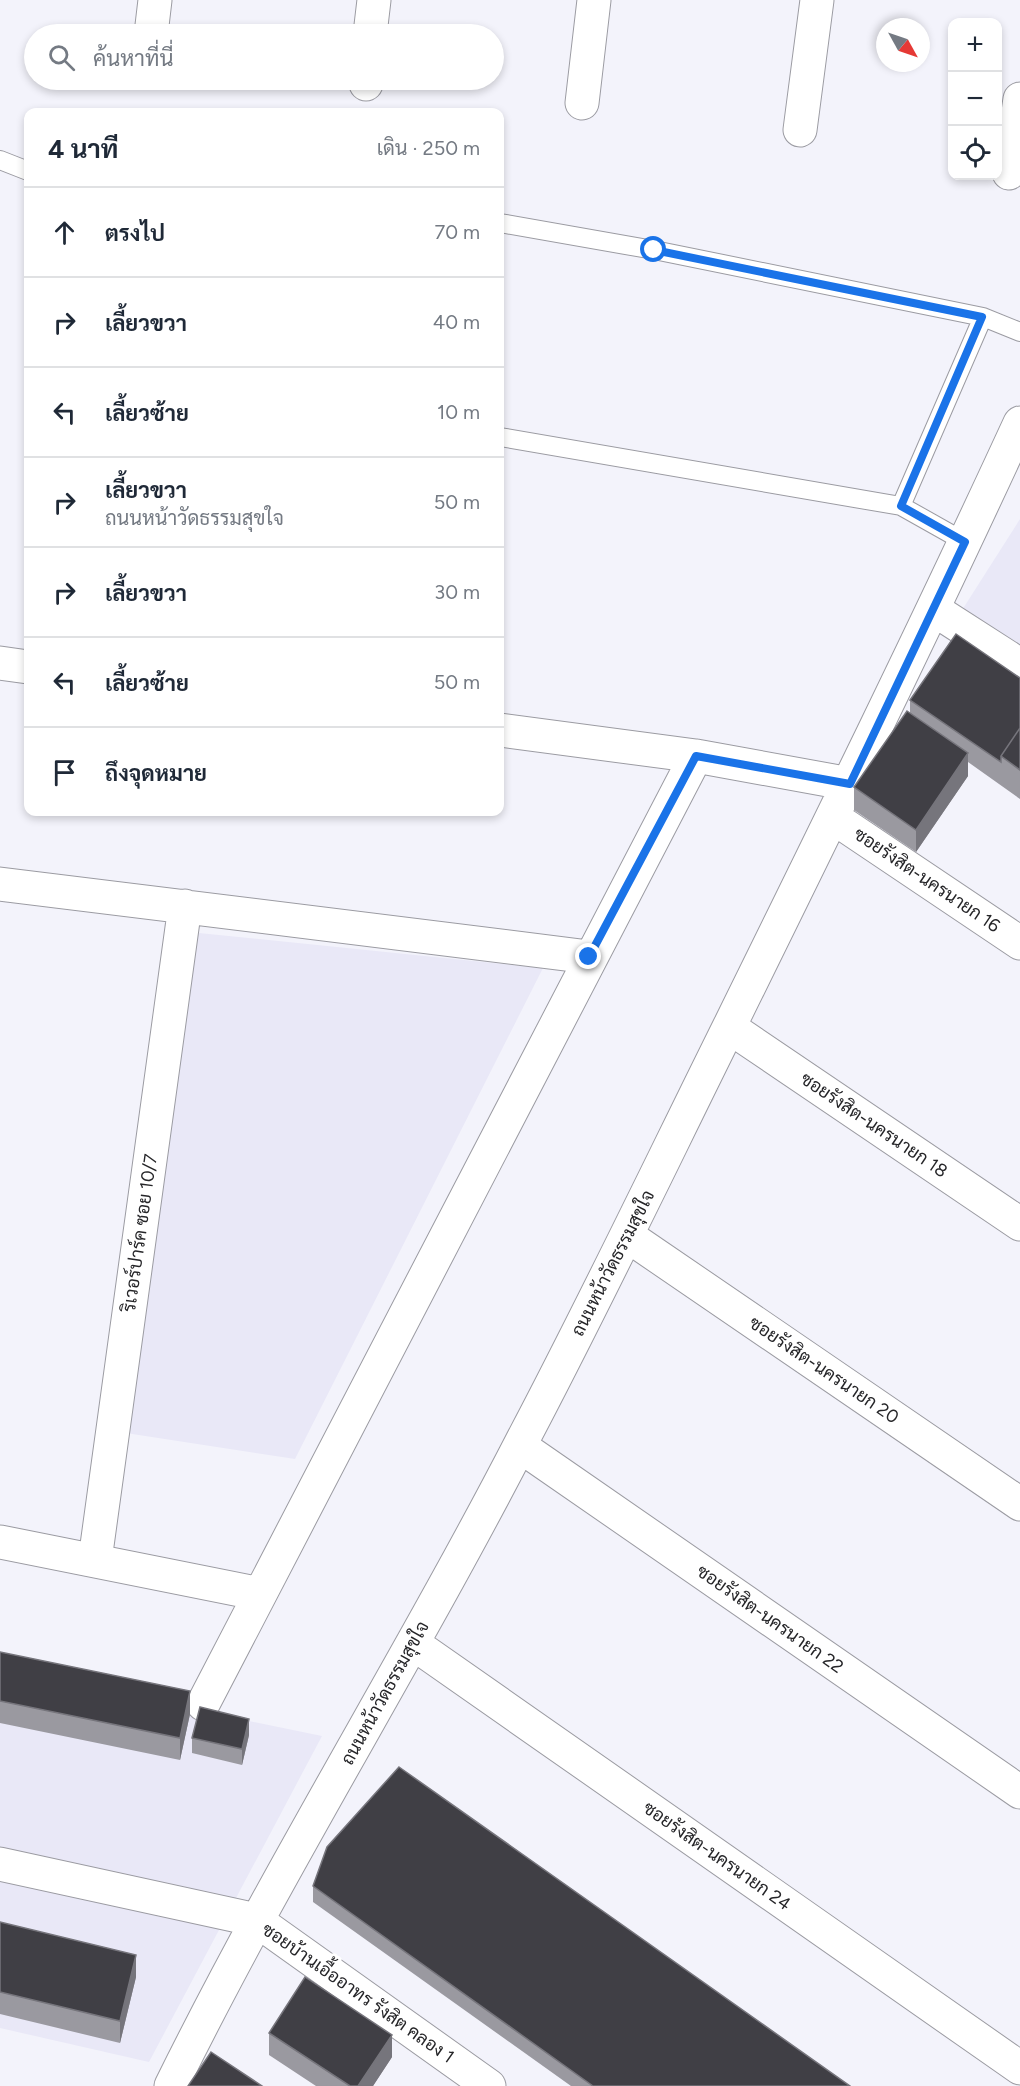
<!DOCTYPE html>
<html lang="th">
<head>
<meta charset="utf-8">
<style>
  body { margin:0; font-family:Figtree,Sarabun,sans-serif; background:#f6f6f7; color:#1f2937 }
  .controls { position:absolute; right:18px; top:18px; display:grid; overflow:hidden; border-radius:12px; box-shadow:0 3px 9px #0003 }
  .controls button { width:54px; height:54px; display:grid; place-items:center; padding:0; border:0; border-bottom:2px solid #e0e1e3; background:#fff; color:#1f2937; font:30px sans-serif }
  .compass { position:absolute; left:876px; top:18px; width:54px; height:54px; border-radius:50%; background:#fff; box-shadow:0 3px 9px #0003; rotate:130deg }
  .stop { position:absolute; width:18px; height:18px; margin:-14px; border:4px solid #1a73e8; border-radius:50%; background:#fff }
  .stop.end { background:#1a73e8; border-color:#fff; box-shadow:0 2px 6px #0008 }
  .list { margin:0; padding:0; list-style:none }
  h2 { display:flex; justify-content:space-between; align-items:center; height:78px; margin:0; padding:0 24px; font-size:26px }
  h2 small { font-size:20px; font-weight:400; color:#747a83 }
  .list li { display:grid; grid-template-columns:39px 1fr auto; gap:18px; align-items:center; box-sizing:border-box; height:90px; padding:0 24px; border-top:2px solid #e0e1e3 }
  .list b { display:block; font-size:22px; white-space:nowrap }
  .list p { margin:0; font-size:20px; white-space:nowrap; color:#747a83 }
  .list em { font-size:20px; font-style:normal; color:#747a83 }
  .icon { flex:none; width:33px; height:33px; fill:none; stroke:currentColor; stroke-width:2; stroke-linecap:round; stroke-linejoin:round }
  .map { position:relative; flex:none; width:1020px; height:2086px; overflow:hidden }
  .search { position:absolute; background:#fff; box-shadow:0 3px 9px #0003; left:24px; top:24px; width:480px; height:66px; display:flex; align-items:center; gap:15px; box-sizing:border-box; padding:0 21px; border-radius:33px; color:#747a83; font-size:22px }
  .panel { position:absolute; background:#fff; box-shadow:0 3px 9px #0003; left:24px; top:108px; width:480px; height:708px; border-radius:12px }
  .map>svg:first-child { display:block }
  .built { fill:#e9e8f7 }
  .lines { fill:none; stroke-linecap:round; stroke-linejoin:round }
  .service-casing { stroke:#9b9ba2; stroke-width:20 }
  .minor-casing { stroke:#9b9ba2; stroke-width:35 }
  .service { stroke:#fff; stroke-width:18 }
  .minor { stroke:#fff; stroke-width:33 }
  .wall { fill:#9a99a0 }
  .shaded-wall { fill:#76757c }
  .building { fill:#403f45; stroke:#76757c; stroke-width:1.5 }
  .route { stroke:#1a73e8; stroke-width:8 }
  .labels { text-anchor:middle; stroke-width:6; stroke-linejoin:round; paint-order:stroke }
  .street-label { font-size:18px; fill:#262629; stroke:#fff }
</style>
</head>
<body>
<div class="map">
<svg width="1020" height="2086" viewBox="0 0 1020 2086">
  <rect width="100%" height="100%" fill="#f3f3fb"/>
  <path class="built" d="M 1020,519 L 1020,660 L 957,618 Z
    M 189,932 L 543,968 L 295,1459 L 126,1433 Z
    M 0,1670 L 322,1736 L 149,2062 L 0,2028 Z"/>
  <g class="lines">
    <g class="service-casing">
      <path id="service" d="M 0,160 L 28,171
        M 500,223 L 654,250 L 983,317 L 1020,332
        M 500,437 L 901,506 L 965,542
        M 901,506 L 983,317"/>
    </g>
    <g class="minor-casing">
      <path id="minor" d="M 151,34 L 155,0
        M 370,34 L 374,0
        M 366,84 L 366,80
        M 582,103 L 594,0
        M 800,130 L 817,0
        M 1009,173 L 1020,99
        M 933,609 L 1020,665
        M 0,663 L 28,667
        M 500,730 L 696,756 L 850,784
        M 834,818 L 1020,943
        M 0,884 L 589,957
        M 729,1027 L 1020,1224
        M 628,1236 L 1020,1504
        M 520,1446 L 1020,1792
        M 0,1542 L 260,1594
        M 95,1560 L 185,906
        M 414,1644 L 1020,2068
        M 203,1704 L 696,756
        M 0,1864 L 256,1920 L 489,2086
        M 171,2086 C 279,1867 409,1660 521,1443 C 594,1305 661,1164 731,1023 C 829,824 927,625 1020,423"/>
    </g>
    <use href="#service" class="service"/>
    <use href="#minor" class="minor"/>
  </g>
  <path class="wall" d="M 1020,678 L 1020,799 L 968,762 L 968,776 L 916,852 L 854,810 L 854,787 L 910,713 L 910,700 Z
    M 0,1652 L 190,1714 L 180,1760 L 0,1723 Z
    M 249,1735 L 242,1765 L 192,1753 L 192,1738 Z
    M 313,1886 L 850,2086 L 571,2086 L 313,1902 Z
    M 0,1922 L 136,1977 L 120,2043 L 0,2014 Z
    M 269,2033 L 392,2057 L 373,2086 L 316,2086 L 269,2055 Z"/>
  <path class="shaded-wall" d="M 968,753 L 968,776 L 916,852 L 916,830 Z
    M 190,1691 L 190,1714 L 180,1760 L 180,1738 Z
    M 249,1719 L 249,1735 L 242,1765 L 242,1749 Z
    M 136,1955 L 136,1977 L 120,2043 L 120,2021 Z
    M 392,2035 L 392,2057 L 373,2086 L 358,2086 Z"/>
  <path class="building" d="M 956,634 L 1020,678 L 1020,728 L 1001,756 L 1001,762 L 910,700 Z
    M 907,711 L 968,753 L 916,830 L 854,787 Z
    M 1020,728 L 1020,770 L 1001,756 Z
    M 0,1652 L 190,1691 L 180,1738 L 0,1701 Z
    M 200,1707 L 249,1719 L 242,1749 L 192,1738 Z
    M 399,1767 L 850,2086 L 593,2086 L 313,1886 L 327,1847 Z
    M 0,1922 L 136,1955 L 120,2021 L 0,1992 Z
    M 305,1977 L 392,2035 L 358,2086 L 350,2086 L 269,2033 Z
    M 211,2052 L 262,2086 L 188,2086 Z"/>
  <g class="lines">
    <path class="route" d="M 589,957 L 696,756 L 850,784 L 965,542 L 901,506 L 982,317 L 654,250"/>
  </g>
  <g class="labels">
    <g class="street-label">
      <text transform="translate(927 880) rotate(34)" y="6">ซอยรังสิต-นครนายก 16</text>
      <text transform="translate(874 1125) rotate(34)" y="6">ซอยรังสิต-นครนายก 18</text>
      <text transform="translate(140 1233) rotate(-82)" y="6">ริเวอร์ปาร์ค ซอย 10/7</text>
      <text transform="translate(613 1263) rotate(-63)" y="6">ถนนหน้าวัดธรรมสุขใจ</text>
      <text transform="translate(824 1370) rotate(34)" y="6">ซอยรังสิต-นครนายก 20</text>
      <text transform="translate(770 1619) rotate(35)" y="6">ซอยรังสิต-นครนายก 22</text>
      <text transform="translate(385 1693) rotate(-61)" y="6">ถนนหน้าวัดธรรมสุขใจ</text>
      <text transform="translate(717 1856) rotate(35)" y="6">ซอยรังสิต-นครนายก 24</text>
      <text transform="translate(358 1993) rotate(35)" y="6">ซอยบ้านเอื้ออาทร รังสิต คลอง 1</text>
    </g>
  </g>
</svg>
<div class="controls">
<button>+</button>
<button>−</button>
<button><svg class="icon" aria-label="locate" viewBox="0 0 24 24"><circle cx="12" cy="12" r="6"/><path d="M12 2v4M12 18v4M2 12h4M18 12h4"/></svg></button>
</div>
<svg class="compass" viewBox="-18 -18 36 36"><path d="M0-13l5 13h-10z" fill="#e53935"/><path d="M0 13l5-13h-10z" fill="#747a83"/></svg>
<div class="stop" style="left:654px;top:250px"></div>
<div class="stop end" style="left:589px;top:957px"></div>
<div class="search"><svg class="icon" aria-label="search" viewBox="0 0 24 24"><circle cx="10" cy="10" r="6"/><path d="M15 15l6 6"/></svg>ค้นหาที่นี่</div>
<section class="panel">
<h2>4 นาที<small>เดิน · 250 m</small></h2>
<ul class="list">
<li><svg class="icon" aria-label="ahead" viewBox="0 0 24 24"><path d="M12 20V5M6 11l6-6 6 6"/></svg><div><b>ตรงไป</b></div><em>70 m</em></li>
<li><svg class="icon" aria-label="right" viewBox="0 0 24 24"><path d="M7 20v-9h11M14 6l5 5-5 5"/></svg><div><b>เลี้ยวขวา</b></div><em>40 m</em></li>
<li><svg class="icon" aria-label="left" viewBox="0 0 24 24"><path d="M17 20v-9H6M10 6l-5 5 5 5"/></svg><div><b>เลี้ยวซ้าย</b></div><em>10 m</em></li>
<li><svg class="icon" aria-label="right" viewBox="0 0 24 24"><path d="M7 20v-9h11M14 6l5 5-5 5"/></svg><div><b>เลี้ยวขวา</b><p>ถนนหน้าวัดธรรมสุขใจ</p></div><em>50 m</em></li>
<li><svg class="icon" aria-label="right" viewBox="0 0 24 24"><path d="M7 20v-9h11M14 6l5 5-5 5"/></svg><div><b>เลี้ยวขวา</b></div><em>30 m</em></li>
<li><svg class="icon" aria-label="left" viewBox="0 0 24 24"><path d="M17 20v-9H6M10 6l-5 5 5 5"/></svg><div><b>เลี้ยวซ้าย</b></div><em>50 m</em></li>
<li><svg class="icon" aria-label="arrive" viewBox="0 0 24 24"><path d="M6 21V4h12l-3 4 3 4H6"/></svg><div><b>ถึงจุดหมาย</b></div></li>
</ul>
</section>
</div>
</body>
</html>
